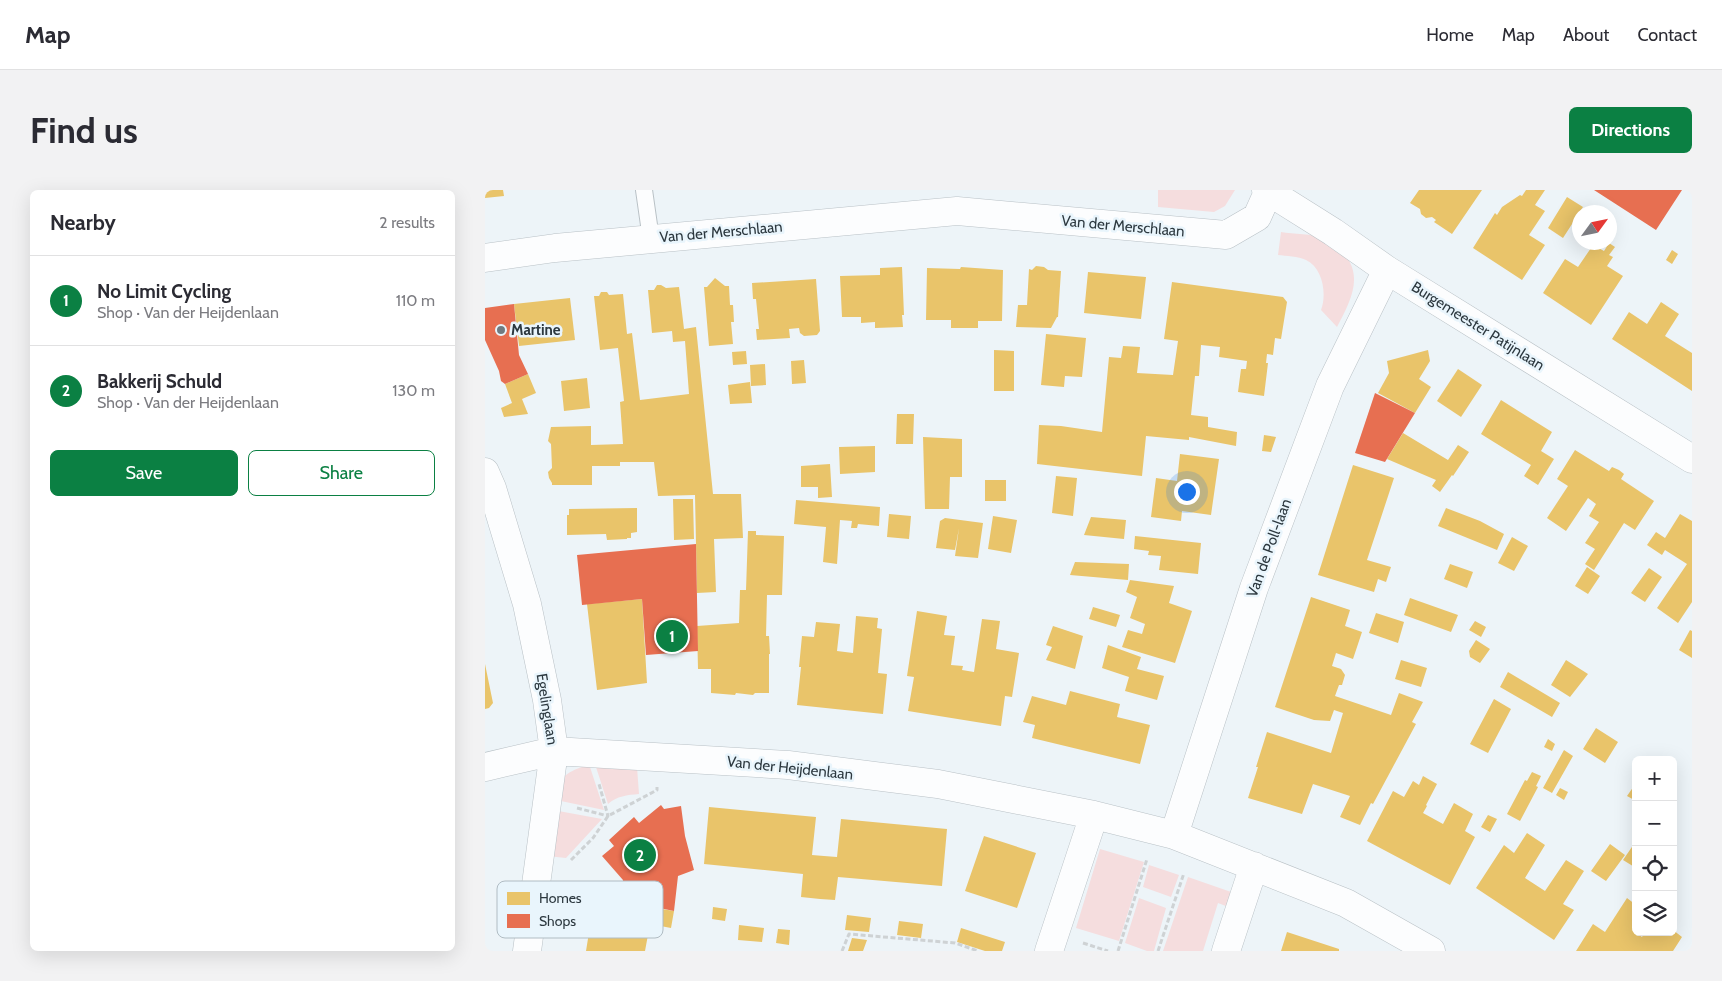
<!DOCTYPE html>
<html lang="en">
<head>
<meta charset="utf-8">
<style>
  body { margin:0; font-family:Cabin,sans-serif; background:#f2f2f3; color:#2b2b33 }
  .controls { position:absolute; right:15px; bottom:15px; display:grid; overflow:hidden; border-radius:8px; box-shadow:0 5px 20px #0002 }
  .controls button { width:45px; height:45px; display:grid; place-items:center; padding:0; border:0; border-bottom:1px solid #e1e1e2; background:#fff; color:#2b2b33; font:25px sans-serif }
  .compass { position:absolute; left:1087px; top:15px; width:45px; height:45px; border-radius:50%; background:#fff; box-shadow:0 5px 20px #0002; rotate:57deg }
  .you { position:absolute; left:701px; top:301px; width:18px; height:18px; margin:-12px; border:4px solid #fff; border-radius:50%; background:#1a73e8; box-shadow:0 0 0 8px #1a73e833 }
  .badge { display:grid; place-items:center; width:32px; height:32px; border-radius:50%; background:#0b8043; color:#fff; font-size:16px; font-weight:700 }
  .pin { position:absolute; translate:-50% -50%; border:2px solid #fff; box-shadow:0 1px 5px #0006 }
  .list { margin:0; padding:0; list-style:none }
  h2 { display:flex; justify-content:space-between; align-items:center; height:65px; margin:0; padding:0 20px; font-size:21px }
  h2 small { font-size:16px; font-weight:400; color:#7c7c81 }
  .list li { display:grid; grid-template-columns:32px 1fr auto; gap:15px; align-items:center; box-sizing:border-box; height:90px; padding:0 20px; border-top:1px solid #e1e1e2 }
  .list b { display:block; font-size:19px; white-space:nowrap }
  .list p { margin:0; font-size:16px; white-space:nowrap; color:#7c7c81 }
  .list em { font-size:16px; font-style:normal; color:#7c7c81 }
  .actions { display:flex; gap:10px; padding:15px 20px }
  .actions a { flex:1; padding:11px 0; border:1px solid #0b8043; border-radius:8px; text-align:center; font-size:18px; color:#0b8043 }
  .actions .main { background:#0b8043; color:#fff }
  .icon { flex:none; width:28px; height:28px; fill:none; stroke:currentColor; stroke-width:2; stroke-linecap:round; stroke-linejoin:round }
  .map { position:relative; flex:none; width:1207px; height:761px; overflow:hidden; border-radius:8px }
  header { display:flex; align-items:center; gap:30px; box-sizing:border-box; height:70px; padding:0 25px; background:#fff; border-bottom:1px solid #e1e1e2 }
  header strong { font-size:24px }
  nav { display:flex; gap:28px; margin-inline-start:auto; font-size:18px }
  .intro { display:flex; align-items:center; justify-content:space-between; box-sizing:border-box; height:120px; padding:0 30px }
  h1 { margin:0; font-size:35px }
  .button { padding:12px 22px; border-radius:8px; background:#0b8043; color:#fff; font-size:18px; font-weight:700 }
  main { display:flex; gap:30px; padding:0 30px }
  aside { flex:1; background:#fff; border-radius:8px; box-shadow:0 5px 20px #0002 }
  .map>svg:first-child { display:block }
  .green { fill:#f5ddde }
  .homes { fill:#e9c46a }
  .shops { fill:#e76f51 }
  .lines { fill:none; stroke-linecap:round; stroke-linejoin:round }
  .service-casing { stroke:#b9c1c6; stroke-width:18 }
  .minor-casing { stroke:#b9c1c6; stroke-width:29 }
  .path { stroke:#ced2d4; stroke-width:3; stroke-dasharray:5 2.5; stroke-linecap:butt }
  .service { stroke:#fcfdfe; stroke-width:16 }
  .minor { stroke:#fcfdfe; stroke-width:28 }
  .poi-dot { fill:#707a80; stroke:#e9f5fc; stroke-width:2 }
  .labels { text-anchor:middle; stroke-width:5; stroke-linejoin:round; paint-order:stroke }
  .street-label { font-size:15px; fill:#2c383f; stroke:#e9f5fc }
  .poi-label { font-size:15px; font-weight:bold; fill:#2c383f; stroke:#e9f5fc; text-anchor:start }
  .key { fill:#e9f5fc; stroke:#b0bcc3; stroke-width:1 }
  .key-label { font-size:14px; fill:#2c383f }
</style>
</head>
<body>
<header>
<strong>Map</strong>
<nav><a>Home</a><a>Map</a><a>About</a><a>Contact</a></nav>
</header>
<div class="intro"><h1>Find us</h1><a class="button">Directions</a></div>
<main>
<aside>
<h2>Nearby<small>2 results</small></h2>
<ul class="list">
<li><span class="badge">1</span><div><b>No Limit Cycling</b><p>Shop · Van der Heijdenlaan</p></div><em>110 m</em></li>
<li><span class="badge">2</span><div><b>Bakkerij Schuld</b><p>Shop · Van der Heijdenlaan</p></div><em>130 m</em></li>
</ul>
<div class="actions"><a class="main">Save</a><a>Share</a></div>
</aside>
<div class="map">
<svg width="1207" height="761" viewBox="0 0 1207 761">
  <rect width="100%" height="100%" fill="#edf4f8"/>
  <path class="green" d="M 673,0 L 750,0 L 740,16 L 729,22 L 673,17 Z
    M 796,42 C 808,44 828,44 839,48 C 847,51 854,58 860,65 C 879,88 864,114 852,137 L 836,120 C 842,104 838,78 821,70 C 813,66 801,66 793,65 Z
    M 110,574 L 152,577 L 154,604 C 142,605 132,606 123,614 Z
    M 97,577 L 105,577 L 119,620 L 71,610 C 74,590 77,584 97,577 Z
    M 68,620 L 117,629 L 81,668 L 62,666 Z
    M 615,659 L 659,672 L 634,751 L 591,738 Z
    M 664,675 L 694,685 L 686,707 L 658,697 Z
    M 703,687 L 749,703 L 746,718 L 733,713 L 718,761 L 678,761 Z
    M 654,708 L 681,718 L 669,761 L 662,761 L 640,753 Z"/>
  <path class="homes" d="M 0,0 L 18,0 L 19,6 L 0,8 Z
    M 934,0 L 997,0 L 967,44 L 949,32 L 951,30 L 947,27 L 941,28 L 936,24 L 935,19 L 925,13 Z
    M 1041,0 L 1060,0 L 1050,15 L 1060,21 L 1044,45 L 1060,55 L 1037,90 L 988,58 L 1010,23 L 1012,25 L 1017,17 L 1035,5 L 1037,6 Z
    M 1082,7 L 1098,17 L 1078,48 L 1063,38 Z
    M 1124,53 L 1130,57 L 1124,65 L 1128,67 L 1122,76 L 1138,86 L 1106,135 L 1058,103 L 1080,69 L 1093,77 L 1108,55 L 1119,61 Z
    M 1187,60 L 1193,64 L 1187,74 L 1181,70 Z
    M 551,76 L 559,77 L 563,80 L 576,81 L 573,127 L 572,127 L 566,138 L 531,137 L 533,115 L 542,115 L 544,79 L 547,80 Z
    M 417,77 L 419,125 L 417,125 L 418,137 L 390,138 L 390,132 L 376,133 L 376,127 L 357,127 L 355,86 L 395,85 L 395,78 Z
    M 476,77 L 518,80 L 517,131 L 493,131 L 493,138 L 466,138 L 466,130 L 441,130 L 442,78 L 475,79 Z
    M 603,82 L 661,87 L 656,129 L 599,123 Z
    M 230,88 L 240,96 L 244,96 L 245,115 L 248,115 L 249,132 L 246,132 L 248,154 L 224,156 L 219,97 L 222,97 Z
    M 331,89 L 335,141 L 332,145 L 319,146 L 315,143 L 314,138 L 304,139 L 305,148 L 272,150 L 271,139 L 274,139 L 271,109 L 268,109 L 267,93 Z
    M 687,92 L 798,107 L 802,112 L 796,149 L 790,148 L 788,165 L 782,164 L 781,173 L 783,173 L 779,206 L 753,202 L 756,179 L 761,179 L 762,171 L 734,167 L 735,157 L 716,155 L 714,186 L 710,186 L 706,225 L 723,227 L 723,237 L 752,242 L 751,256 L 704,247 L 704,250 L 661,246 L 657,286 L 552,274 L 554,235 L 576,236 L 617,242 L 624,167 L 636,168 L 638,156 L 655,157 L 652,183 L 688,185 L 693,151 L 679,149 Z
    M 172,95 L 176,95 L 181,98 L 194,97 L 199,139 L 211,137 L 228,304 L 256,304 L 258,348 L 229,349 L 231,402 L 212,403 L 210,305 L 173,306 L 169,272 L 135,272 L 135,276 L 107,276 L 107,295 L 67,295 L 67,293 L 64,288 L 63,282 L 67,278 L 66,254 L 63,251 L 66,237 L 106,236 L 106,255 L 138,254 L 135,212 L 139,211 L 133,158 L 115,160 L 109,106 L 114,106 L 116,102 L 122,102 L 124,105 L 138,104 L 142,144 L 147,143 L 155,210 L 204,204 L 200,151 L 188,152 L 187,141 L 167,143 L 163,100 L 169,100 Z
    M 85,108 L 90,150 L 34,156 L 29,114 Z
    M 1176,112 L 1194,124 L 1180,146 L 1207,163 L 1207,201 L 1127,149 L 1144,122 L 1162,134 Z
    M 561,144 L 601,148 L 597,187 L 580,186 L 579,197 L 556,195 Z
    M 509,160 L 529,161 L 529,201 L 509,201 Z
    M 943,160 L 945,171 L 934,189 L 946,197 L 930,223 L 893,203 L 904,183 L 902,171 Z
    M 261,161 L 262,174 L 248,175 L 247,162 Z
    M 319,170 L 321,193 L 307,194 L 306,171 Z
    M 280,174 L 281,195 L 266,196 L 265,175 Z
    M 973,179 L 997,195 L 976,227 L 952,211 Z
    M 43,184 L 51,203 L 37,209 L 43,224 L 19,227 L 16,218 L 27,213 L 20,194 Z
    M 102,188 L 105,218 L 79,221 L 76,191 Z
    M 265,192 L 267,213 L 245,214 L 243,195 Z
    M 1016,210 L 1067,242 L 1056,261 L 1069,269 L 1053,295 L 1039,286 L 1046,275 L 996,244 Z
    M 412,224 L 429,224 L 428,254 L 411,254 Z
    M 918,243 L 963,270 L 973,255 L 984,262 L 968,286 L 967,285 L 955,302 L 947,296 L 951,290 L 902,269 Z
    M 779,245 L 791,247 L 786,262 L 777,261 Z
    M 438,247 L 477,249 L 477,287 L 465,287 L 464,319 L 440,319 Z
    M 390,256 L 390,282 L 355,284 L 354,257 Z
    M 1090,260 L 1124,281 L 1127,277 L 1134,280 L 1139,284 L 1136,289 L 1169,311 L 1150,340 L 1139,333 L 1109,380 L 1100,374 L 1110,359 L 1100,353 L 1114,332 L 1104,326 L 1111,314 L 1103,308 L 1081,341 L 1062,328 L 1083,296 L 1072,289 Z
    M 695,264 L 734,269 L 726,325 L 697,321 L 696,331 L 666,327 L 671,288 L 692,291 Z
    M 345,274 L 347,307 L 333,308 L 333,297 L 316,297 L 316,276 Z
    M 868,275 L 909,288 L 882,370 L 906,377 L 901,392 L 893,389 L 889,402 L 833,385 Z
    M 571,286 L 592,288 L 588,326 L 567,323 Z
    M 500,290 L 521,290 L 521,311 L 500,311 Z
    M 188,309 L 208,309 L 209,349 L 189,350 Z
    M 311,310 L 395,317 L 394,336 L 373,334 L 372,338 L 366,338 L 367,331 L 355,330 L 352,374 L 338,372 L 341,337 L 309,334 Z
    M 152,318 L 152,342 L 146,343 L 146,348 L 142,348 L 142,349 L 122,350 L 121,344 L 82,345 L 82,325 L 84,325 L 84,319 Z
    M 961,318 L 995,331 L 1019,344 L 1012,360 L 953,336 Z
    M 404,324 L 426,326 L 424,349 L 402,347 Z
    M 1195,324 L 1207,331 L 1207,412 L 1193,433 L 1172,418 L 1202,374 L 1180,360 L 1177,365 L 1162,355 L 1171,342 L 1180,348 Z
    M 508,326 L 532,330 L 526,363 L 503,359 Z
    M 606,327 L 641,330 L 639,349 L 599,345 Z
    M 460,328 L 498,333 L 493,368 L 470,366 L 474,338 L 470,360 L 451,358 L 455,331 Z
    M 263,341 L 271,341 L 271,345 L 299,346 L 297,405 L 282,405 L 281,446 L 284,446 L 285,464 L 284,464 L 284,503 L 270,503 L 268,505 L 251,503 L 250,505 L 226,503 L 226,479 L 213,479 L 212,436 L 254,433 L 255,400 L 261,400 Z
    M 650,346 L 716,353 L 713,384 L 674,380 L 676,366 L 663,365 L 664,361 L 649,359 Z
    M 1027,347 L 1043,356 L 1029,381 L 1013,373 Z
    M 590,372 L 644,374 L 643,390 L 585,385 Z
    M 965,374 L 988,382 L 982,398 L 959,389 Z
    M 1102,377 L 1115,386 L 1103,404 L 1090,396 Z
    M 1164,378 L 1177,387 L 1160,412 L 1146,403 Z
    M 645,390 L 689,396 L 684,413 L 707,421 L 690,473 L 637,457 L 643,440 L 657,444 L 660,434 L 645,428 L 652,407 L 641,402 Z
    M 826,407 L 865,420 L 860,436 L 877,442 L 868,469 L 851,463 L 847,476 L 856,479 L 860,485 L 857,495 L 854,495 L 850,506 L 906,525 L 914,503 L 938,512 L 927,532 L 931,534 L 888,614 L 886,613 L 875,635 L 855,627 L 865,606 L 828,594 L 817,624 L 763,608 L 773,577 L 771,577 L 782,542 L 846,563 L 858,523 L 849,520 L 845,531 L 829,530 L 790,517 Z
    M 925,408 L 973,425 L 966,442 L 919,425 Z
    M 157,409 L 162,493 L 112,500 L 102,414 Z
    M 608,417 L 635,425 L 631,437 L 604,429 Z
    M 432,421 L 462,426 L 459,445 L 470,446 L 466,475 L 478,476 L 477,480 L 489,482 L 497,429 L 515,431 L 511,459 L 534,463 L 527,507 L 520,506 L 516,536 L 423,521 L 429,487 L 422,486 Z
    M 891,423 L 919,432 L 913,453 L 884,443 Z
    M 371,426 L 393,428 L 392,438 L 397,439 L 393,483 L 402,484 L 398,524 L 312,515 L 316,477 L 314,477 L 317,446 L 329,447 L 331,432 L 355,434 L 352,461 L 368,463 Z
    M 990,431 L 1001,437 L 996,447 L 984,440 Z
    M 568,436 L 598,446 L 590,479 L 561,470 L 567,457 L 561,455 Z
    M 1205,440 L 1207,441 L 1207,468 L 1194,460 Z
    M 991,450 L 1005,459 L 995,473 L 985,467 L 984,461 Z
    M 623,455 L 656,467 L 652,479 L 679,486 L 672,510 L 640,501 L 644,487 L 617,478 Z
    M 916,470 L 942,478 L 936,497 L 910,489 Z
    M 1081,470 L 1103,484 L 1085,507 L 1066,495 Z
    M 0,474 L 8,513 L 4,518 L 0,519 Z
    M 1023,482 L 1075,513 L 1067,527 L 1015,497 Z
    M 585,501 L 635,514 L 632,527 L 665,535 L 655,574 L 547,548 L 550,535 L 538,532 L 547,506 L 581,515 Z
    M 1009,509 L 1026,519 L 1003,563 L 985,554 Z
    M 1111,538 L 1133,552 L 1120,573 L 1098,559 Z
    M 1063,549 L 1070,554 L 1067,561 L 1059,557 Z
    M 1079,560 L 1088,566 L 1067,603 L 1058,598 Z
    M 1047,582 L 1056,586 L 1051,596 L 1053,597 L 1035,631 L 1022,624 L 1040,590 L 1042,591 Z
    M 938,586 L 952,594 L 941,615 L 942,616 L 938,623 L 958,634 L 969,613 L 988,624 L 980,641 L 990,647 L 965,695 L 882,651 L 908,601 L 919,607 L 928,591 L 934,595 Z
    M 1151,593 L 1151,611 L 1142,606 Z
    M 1075,598 L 1083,602 L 1079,610 L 1071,605 Z
    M 224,617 L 331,627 L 327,665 L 339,666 L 352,667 L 356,629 L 462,639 L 457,696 L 353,687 L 350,710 L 335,709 L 316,707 L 318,684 L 219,674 Z
    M 1003,625 L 1012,629 L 1005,642 L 996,637 Z
    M 1042,643 L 1060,655 L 1040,688 L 1060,701 L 1081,670 L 1099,681 L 1078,714 L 1089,720 L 1069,750 L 991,698 L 1019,655 L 1029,663 Z
    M 499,646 L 551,663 L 532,718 L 480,701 Z
    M 1151,651 L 1151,678 L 1138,670 Z
    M 1125,654 L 1140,665 L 1121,691 L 1106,681 Z
    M 1142,708 L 1151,715 L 1151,735 L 1147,740 L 1157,747 L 1160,742 L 1188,742 L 1188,740 L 1197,747 L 1188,761 L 1091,761 L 1108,734 L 1120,742 Z
    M 159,716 L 189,721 L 186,738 L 165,734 L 160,761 L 101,761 L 107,724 L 156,732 Z
    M 228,717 L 242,719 L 240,731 L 227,729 Z
    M 362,725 L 386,728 L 384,742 L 360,740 Z
    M 414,731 L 438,734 L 436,748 L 412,745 Z
    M 254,735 L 279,738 L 277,752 L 253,750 Z
    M 476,738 L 520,752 L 517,761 L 500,761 L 472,752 Z
    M 293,739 L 305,740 L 304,755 L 291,753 Z
    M 802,742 L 854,759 L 854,761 L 796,761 Z
    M 367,748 L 382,750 L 378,761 L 363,761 Z"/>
  <path class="shops" d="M 1109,0 L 1197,0 L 1171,40 Z
    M 29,114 L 34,165 L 43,184 L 20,194 L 16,191 L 14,181 L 0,150 L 0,118 Z
    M 890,203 L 930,223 L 900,272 L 870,263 Z
    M 211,354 L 213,461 L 161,465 L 157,409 L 97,415 L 92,365 Z
    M 176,615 L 179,619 L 196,616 L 200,646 L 209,680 L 193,686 L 189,721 L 135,710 L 138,690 L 117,666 L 129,656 L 124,650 L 149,627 L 154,633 Z"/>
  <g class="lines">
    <g class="service-casing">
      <path id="service" d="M 159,0 L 166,49"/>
    </g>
    <g class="minor-casing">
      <path id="minor" d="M 781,0 L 848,42 L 902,80 L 1207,269
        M 0,68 L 70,58 L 472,21 L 741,45 L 772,27 L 784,0
        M 0,282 L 7,298 L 42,414 L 62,510 L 69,561 L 42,761
        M 0,577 L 69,561 L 303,575 L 453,594 L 609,625 L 689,645 L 861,713 L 946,761
        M 689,645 L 769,398 L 845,196 L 902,80
        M 564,761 L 609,625
        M 741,761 L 769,676"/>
    </g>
    <path class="path" d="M 92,618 L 123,626 L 114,594
      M 86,670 L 108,648 L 123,626 L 172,600 L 172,597
      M 598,753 L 623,761
      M 357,761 L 364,744 L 470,753 L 493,761
      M 633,761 L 662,669
      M 673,761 L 699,683"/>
    <use href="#service" class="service"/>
    <use href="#minor" class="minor"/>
  </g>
  <circle class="poi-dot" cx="16" cy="140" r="5"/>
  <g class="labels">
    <g class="street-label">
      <text transform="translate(638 36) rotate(5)" y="5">Van der Merschlaan</text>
      <text transform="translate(236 42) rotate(-5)" y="5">Van der Merschlaan</text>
      <text transform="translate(993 136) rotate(32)" y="5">Burgemeester Patijnlaan</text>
      <text transform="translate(784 358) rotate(-70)" y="5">Van de Poll-laan</text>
      <text transform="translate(62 519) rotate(81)" y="5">Egelinglaan</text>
      <text transform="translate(305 578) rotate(6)" y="5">Van der Heijdenlaan</text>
    </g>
    <g class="poi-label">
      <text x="26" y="145">Martine</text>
    </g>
  </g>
  <rect x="12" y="691" width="166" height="57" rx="8" class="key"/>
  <rect x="22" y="702" width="23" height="13" fill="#e9c46a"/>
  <rect x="22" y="724" width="23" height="14" fill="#e76f51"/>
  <g class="key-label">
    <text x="54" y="713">Homes</text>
    <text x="54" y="736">Shops</text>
  </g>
</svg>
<div class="controls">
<button>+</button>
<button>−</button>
<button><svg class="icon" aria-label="locate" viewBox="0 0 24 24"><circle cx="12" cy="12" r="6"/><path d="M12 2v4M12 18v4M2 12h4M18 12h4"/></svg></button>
<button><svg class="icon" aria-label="layers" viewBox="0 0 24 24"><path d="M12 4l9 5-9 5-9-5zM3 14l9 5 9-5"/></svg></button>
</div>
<svg class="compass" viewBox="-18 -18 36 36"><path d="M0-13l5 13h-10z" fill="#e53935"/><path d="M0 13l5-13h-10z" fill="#7c7c81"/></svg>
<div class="you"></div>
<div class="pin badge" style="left:187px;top:446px">1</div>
<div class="pin badge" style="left:155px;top:665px">2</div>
</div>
</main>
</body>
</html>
